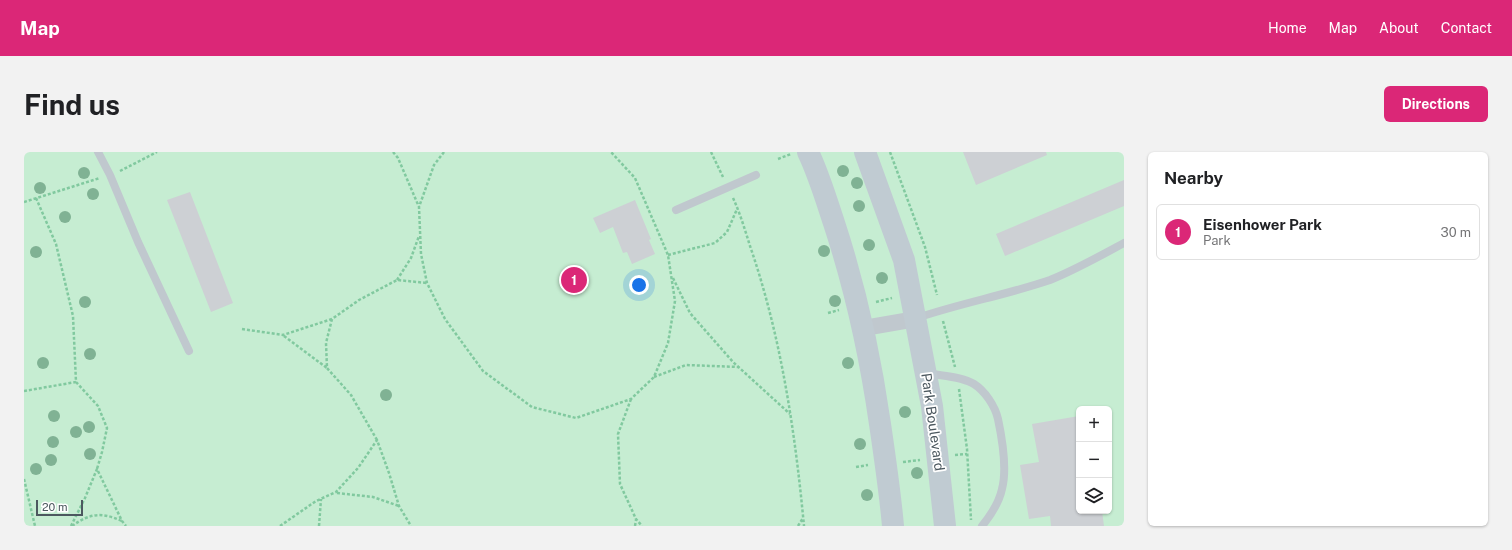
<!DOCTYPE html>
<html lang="en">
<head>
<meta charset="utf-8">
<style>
  body { margin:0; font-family:"Public Sans",sans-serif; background:#f2f2f2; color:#202124 }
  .controls { position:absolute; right:12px; bottom:12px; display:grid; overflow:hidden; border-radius:6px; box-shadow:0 1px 3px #0004 }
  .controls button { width:36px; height:36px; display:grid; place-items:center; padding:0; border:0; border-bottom:1px solid #e0e0e0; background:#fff; color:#202124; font:20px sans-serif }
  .scale { position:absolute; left:12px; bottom:10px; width:47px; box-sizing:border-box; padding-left:4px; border:2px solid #4c585f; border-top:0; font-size:11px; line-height:14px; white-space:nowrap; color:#4c585f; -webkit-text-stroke:3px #fff; paint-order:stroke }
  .you { position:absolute; left:615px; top:133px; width:14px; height:14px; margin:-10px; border:3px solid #fff; border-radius:50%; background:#1a73e8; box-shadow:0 0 0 6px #1a73e833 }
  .badge { display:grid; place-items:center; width:26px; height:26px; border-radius:50%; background:#db2777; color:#fff; font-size:13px; font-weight:700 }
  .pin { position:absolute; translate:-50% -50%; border:2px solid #fff; box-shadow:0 1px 4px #0006 }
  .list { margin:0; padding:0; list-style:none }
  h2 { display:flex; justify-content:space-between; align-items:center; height:52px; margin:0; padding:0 16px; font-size:17px }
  h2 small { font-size:13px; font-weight:400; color:#757577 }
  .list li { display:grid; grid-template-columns:26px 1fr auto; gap:12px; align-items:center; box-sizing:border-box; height:56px; margin:0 8px 8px; padding:0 8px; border:1px solid #e0e0e0; border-radius:6px }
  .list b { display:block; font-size:15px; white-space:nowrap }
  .list p { margin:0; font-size:13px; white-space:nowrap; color:#757577 }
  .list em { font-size:13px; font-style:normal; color:#757577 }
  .icon { flex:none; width:22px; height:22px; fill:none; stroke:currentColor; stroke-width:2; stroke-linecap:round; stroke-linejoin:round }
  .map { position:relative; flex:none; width:1100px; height:374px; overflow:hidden; border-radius:6px }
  header { display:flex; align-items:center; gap:24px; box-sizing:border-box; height:56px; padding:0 20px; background:#db2777; color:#fff }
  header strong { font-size:19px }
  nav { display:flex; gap:22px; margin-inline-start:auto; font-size:14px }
  .intro { display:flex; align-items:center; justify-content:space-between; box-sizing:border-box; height:96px; padding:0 24px }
  h1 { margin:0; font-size:28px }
  .button { padding:10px 18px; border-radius:6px; background:#db2777; color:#fff; font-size:14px; font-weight:700 }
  main { display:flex; gap:24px; padding:0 24px }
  aside { flex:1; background:#fff; border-radius:6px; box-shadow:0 1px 3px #0004 }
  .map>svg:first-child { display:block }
  .green { fill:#c6edd2; fill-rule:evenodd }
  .building { fill:#cdd0d4 }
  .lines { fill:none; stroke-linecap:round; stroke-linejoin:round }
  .path { stroke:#81c99f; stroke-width:2.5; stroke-dasharray:3 2; stroke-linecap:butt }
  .lane { stroke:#c0c8ce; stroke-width:8 }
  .street { stroke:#c0c8ce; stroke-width:16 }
  .secondary { stroke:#c0cbd2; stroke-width:22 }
  .tree { fill:#80b294 }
  .labels { text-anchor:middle; stroke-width:3.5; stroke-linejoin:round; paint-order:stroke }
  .street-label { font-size:14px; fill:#4c585f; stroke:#fff }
</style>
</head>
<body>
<header>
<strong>Map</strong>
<nav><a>Home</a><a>Map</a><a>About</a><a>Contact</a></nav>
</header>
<div class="intro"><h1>Find us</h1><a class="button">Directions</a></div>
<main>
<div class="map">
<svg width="1100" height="374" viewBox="0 0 1100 374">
  <rect width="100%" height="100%" fill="#f5f3f3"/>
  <path class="green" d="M 0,0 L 1100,0 L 1100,374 L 0,374 ZM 1055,257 L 1085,257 L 1085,359 L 1055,359 Z"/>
  <path class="building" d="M 939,0 L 1022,0 L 1023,3 L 952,33 Z
    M 1100,28 L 1100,54 L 981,104 L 972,82 Z
    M 166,40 L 209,151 L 187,160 L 143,48 Z
    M 611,48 L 627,87 L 625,88 L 631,102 L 608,112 L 603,100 L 599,101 L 589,75 L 576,81 L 569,66 Z
    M 1055,264 L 1055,359 L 1078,359 L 1080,374 L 1027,374 L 1026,364 L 1005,367 L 996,313 L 1015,310 L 1008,272 Z"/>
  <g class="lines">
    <path class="path" d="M 369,0 L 374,6 L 395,55
      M 420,0 L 410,13 L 395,55 L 397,102 L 403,131 L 421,167 L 459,219 L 508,255 L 552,266 L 607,247 L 630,225 L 644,191 L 651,149 L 644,103 L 611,26 L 587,0
      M 687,0 L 699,25
      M 866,0 L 901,95 L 913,143
      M 754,7 L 767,2
      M 96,19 L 133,0
      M 709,46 C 716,61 721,78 726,94 C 757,184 771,279 780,374
      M 0,50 L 76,26
      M 644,103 L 691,91 L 703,80 L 713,57
      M 649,126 L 666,161 L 709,210 L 766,262
      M 373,128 L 387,106 L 395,84
      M 852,150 L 868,146
      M 804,161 L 815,158
      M 919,169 L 931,215
      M 218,177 L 259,183 L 308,167
      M 260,184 L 303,216
      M 630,225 L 662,213 L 715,215
      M 52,230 L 74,254 L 83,276 L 78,300 L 73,317
      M 935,237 L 943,297 L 947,368
      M 0,239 L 52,230 L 49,164 L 32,92 L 12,46
      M 607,247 L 594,282 L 596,332 L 612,367 L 618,374
      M 353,288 L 327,243 L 303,216 L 302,191 L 308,167 L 335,148 L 373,128 L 403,131
      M 931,303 L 943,302
      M 879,310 L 896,308
      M 832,315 L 844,313
      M 0,327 L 11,374
      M 313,341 L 349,345 L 375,354
      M 47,374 L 61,346 L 73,317 L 98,369 L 102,374
      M 48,374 C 66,361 78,360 98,369
      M 256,374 L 292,349 L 312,340 L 334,316 L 353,288 L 365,321 L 375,354 L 387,374
      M 295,374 L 297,347
      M 611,374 L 612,368
      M 774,374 L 779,366"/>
    <path class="lane" d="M 74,0 L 86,23 L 114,90 L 165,199
      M 652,58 L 732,23
      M 893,166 C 937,151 982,143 1026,128 C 1051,118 1076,104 1100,91
      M 903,221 C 917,224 937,224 950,232 C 961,239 971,254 974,267 C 978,286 983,318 978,337 C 975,351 967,363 958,374"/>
    <path class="street" d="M 840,176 L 892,167"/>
    <path class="secondary" d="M 784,0 C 795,23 802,47 810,71 C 832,138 846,202 856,272 C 861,306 866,340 869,374
      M 841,0 L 880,108 L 908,254 L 921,374"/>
  </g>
  <g class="tree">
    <circle cx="819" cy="19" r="6"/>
    <circle cx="60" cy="21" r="6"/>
    <circle cx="833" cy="31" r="6"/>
    <circle cx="16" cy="36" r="6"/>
    <circle cx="69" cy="42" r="6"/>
    <circle cx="835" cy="54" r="6"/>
    <circle cx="41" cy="65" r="6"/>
    <circle cx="845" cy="93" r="6"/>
    <circle cx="800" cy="99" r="6"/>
    <circle cx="12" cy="100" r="6"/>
    <circle cx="858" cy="126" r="6"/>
    <circle cx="811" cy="149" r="6"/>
    <circle cx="61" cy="150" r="6"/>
    <circle cx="66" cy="202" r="6"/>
    <circle cx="19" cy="211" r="6"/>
    <circle cx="824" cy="211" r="6"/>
    <circle cx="362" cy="243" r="6"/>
    <circle cx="881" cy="260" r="6"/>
    <circle cx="30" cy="264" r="6"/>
    <circle cx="65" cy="275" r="6"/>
    <circle cx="52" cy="280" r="6"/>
    <circle cx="29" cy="290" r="6"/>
    <circle cx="836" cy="292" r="6"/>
    <circle cx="66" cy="302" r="6"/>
    <circle cx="27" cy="308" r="6"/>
    <circle cx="12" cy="317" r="6"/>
    <circle cx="893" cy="321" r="6"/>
    <circle cx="843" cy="343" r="6"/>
  </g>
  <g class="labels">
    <g class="street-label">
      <text transform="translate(909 270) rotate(82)" y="5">Park Boulevard</text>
    </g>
  </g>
</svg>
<div class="controls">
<button>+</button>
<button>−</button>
<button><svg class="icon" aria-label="layers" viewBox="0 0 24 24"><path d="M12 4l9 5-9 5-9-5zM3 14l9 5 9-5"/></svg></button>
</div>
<div class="scale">20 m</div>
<div class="you"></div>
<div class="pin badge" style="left:550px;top:128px">1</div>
</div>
<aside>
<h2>Nearby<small></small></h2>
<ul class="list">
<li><span class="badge">1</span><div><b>Eisenhower Park</b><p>Park</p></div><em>30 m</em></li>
</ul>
</aside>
</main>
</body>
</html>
